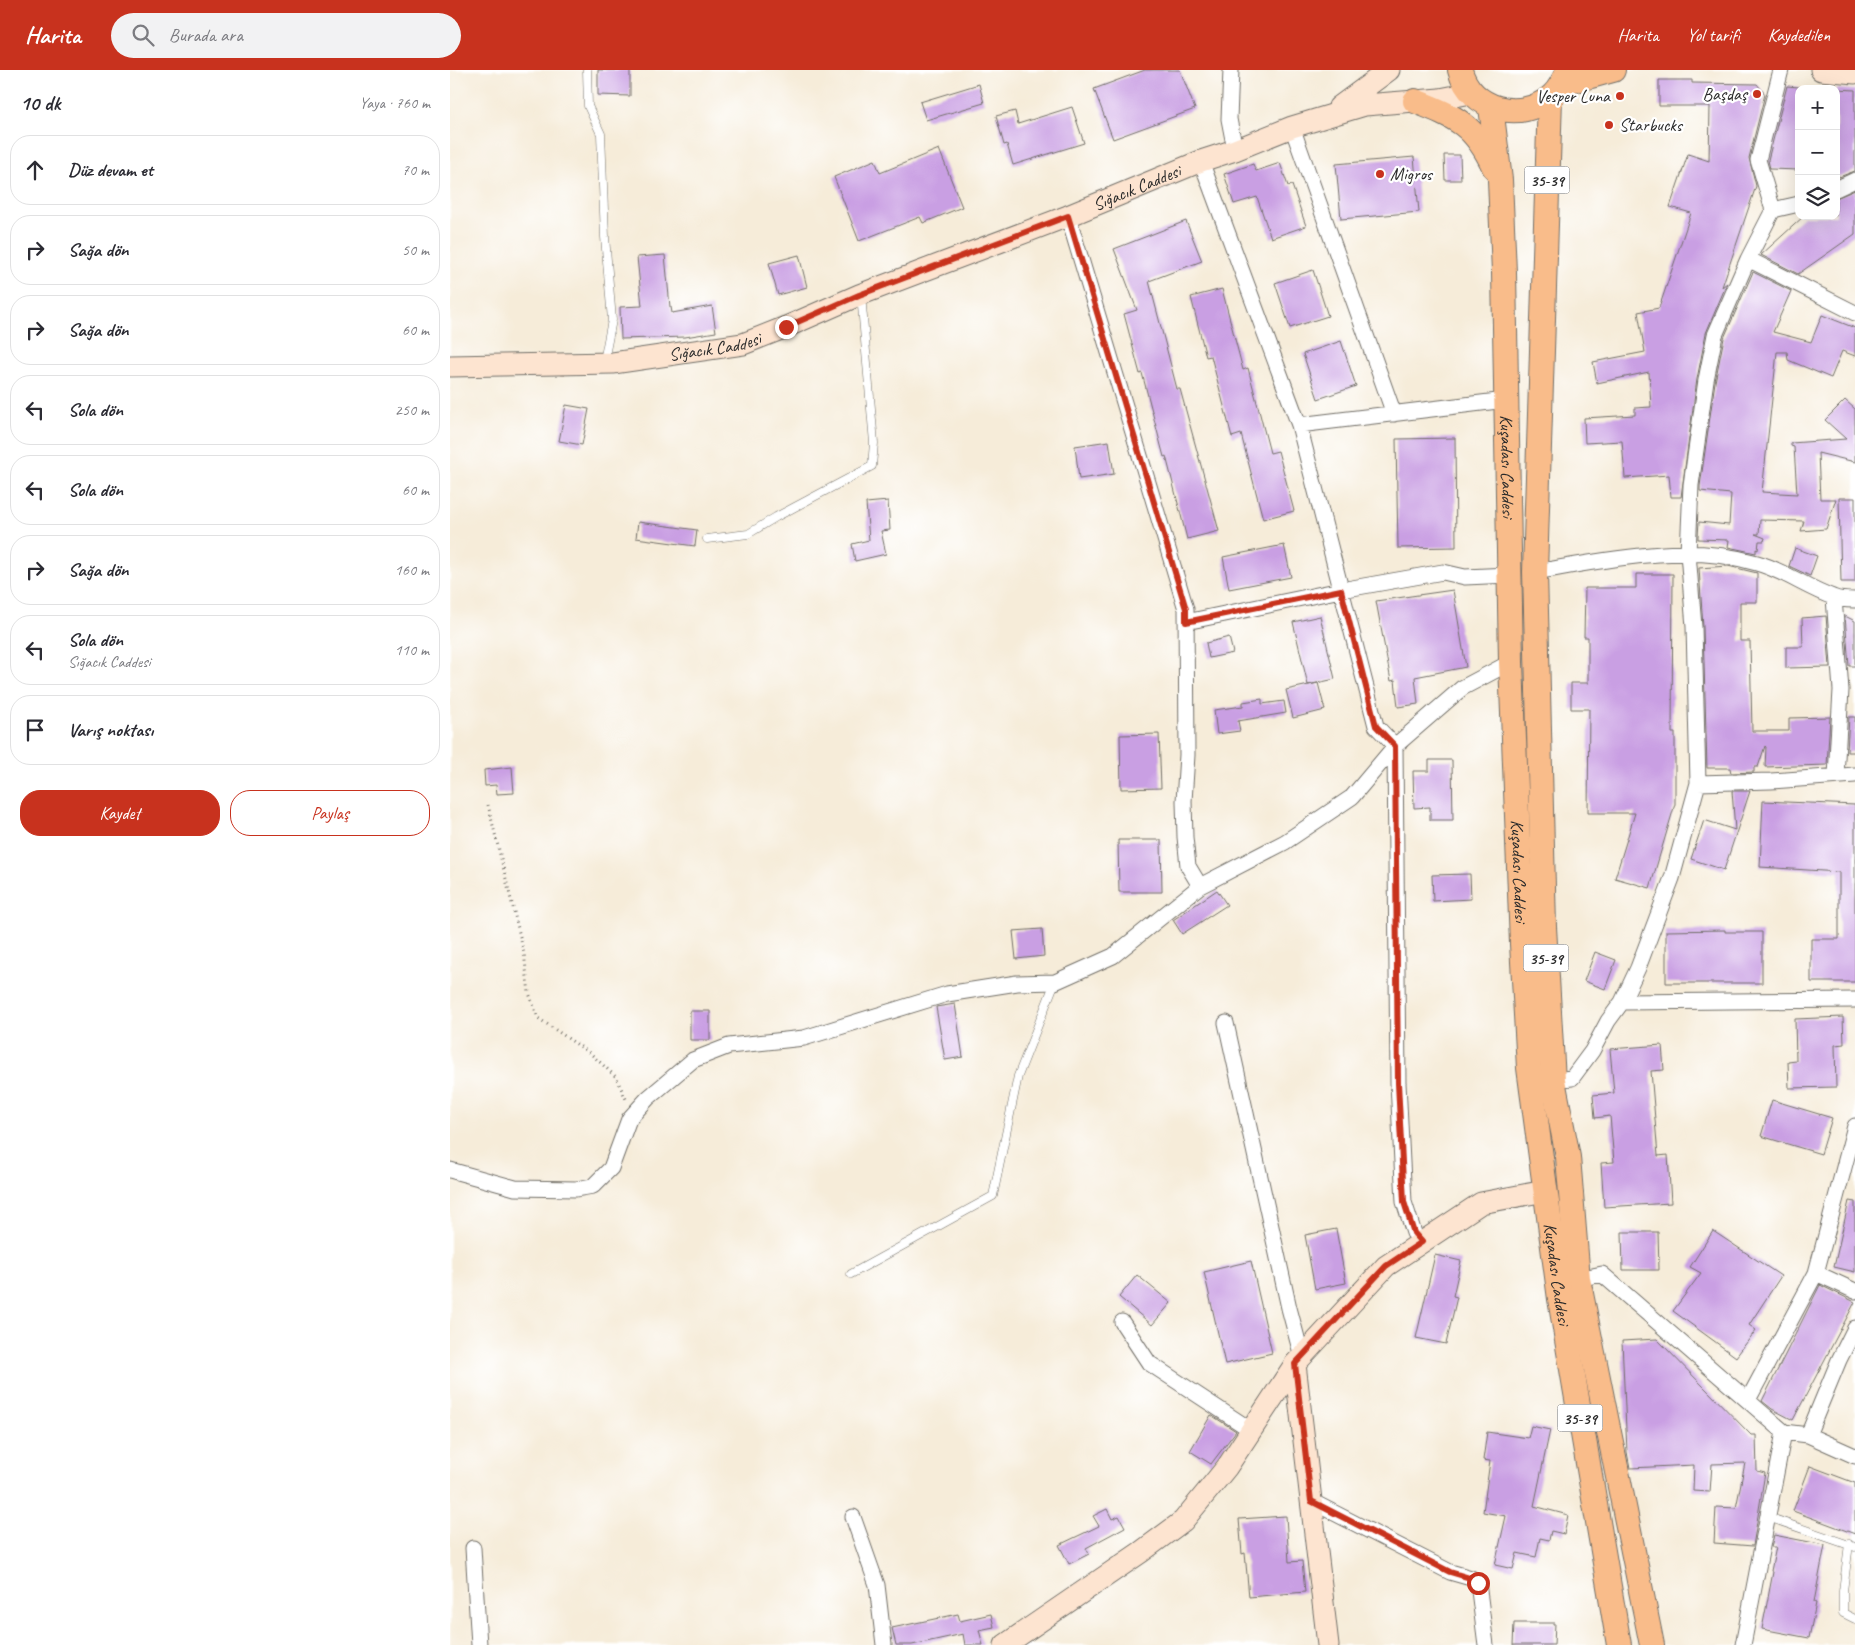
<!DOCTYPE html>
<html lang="tr">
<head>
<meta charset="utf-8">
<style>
  body { margin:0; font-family:Caveat,sans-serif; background:#f2f2f3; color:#2b2b33 }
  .controls { position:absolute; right:15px; top:15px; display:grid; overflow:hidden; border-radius:10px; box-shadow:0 5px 20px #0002 }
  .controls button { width:45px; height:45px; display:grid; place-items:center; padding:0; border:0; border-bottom:1px solid #e1e1e2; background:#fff; color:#2b2b33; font:25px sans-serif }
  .stop { position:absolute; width:15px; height:15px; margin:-11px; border:4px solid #c8321e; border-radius:50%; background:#fff }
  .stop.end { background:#c8321e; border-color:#fff; box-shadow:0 1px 5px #0008 }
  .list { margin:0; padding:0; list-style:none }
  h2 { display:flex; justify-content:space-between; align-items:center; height:65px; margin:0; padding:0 20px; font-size:21px }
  h2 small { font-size:16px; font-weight:400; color:#7c7c81 }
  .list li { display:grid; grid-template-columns:32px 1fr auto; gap:15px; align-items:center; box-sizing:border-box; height:70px; margin:0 10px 10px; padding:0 10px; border:1px solid #e1e1e2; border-radius:20px }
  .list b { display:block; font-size:19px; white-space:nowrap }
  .list p { margin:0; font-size:16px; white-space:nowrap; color:#7c7c81 }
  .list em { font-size:16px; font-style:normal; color:#7c7c81 }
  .actions { display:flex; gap:10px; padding:15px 20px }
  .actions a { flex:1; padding:11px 0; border:1px solid #c8321e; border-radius:20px; text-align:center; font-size:18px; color:#c8321e }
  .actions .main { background:#c8321e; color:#fff }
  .icon { flex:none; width:28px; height:28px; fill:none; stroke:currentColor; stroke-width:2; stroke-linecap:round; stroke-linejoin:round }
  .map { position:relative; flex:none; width:1405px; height:1575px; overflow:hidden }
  header { display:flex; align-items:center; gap:30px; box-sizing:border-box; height:70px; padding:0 25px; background:#c8321e; color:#fff }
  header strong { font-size:24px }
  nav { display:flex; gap:28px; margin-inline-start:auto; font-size:18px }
  .search { width:350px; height:45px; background:#f2f2f3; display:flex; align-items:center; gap:12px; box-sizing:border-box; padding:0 18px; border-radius:28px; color:#7c7c81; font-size:19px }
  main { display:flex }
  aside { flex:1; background:#fff }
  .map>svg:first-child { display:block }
  .building { fill:#c99fe3 }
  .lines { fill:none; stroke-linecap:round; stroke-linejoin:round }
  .lane-casing { stroke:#726f68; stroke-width:9 }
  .street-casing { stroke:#726f68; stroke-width:17 }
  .secondary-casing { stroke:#726f68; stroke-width:23 }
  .primary-casing { stroke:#726f68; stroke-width:26 }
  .path { stroke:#726f68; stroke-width:3; stroke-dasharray:1 4; stroke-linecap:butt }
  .lane { stroke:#fff; stroke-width:8 }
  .street { stroke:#fff; stroke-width:15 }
  .secondary { stroke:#fde4d0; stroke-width:21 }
  .primary { stroke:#f9bc8a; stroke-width:24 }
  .route { stroke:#c8321e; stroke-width:6 }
  .poi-dot { fill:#c8321e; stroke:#fff; stroke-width:2 }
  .labels { text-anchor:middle; stroke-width:4.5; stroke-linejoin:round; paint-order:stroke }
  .shield { fill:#fff; stroke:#6b6b6b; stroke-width:1 }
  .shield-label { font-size:16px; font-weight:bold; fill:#2b2b2b }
  .poi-label { font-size:18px; fill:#2b2b2b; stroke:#fff; text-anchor:end }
  .street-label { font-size:18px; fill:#2b2b2b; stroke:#fff }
</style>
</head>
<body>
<header>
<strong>Harita</strong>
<div class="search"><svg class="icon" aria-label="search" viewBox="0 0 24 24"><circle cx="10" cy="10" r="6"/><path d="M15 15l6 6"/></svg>Burada ara</div>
<nav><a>Harita</a><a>Yol tarifi</a><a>Kaydedilen</a></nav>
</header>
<main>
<aside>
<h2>10 dk<small>Yaya · 760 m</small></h2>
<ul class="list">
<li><svg class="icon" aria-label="ahead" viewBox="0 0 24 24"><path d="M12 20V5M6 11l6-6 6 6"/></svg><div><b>Düz devam et</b></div><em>70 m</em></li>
<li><svg class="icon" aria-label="right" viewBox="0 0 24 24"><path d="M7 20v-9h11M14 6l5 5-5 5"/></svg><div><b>Sağa dön</b></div><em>50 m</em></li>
<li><svg class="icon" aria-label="right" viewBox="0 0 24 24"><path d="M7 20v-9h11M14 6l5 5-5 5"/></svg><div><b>Sağa dön</b></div><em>60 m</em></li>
<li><svg class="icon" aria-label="left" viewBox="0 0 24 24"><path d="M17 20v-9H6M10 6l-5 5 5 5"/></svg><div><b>Sola dön</b></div><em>250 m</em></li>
<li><svg class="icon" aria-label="left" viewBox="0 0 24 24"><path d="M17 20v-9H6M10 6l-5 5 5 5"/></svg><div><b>Sola dön</b></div><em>60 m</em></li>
<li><svg class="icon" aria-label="right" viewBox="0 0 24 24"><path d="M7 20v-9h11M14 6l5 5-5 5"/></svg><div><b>Sağa dön</b></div><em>160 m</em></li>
<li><svg class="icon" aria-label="left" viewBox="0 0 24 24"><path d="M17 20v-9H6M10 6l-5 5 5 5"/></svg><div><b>Sola dön</b><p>Sığacık Caddesi</p></div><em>110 m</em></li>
<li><svg class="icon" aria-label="arrive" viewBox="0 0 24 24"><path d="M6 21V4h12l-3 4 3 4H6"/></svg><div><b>Varış noktası</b></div></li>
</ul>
<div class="actions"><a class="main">Kaydet</a><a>Paylaş</a></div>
</aside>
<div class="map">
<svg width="1405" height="1575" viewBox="0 0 1405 1575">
  <rect width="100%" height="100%" fill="#fff"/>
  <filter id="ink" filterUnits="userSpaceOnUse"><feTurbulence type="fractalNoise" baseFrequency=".02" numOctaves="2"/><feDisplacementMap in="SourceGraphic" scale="10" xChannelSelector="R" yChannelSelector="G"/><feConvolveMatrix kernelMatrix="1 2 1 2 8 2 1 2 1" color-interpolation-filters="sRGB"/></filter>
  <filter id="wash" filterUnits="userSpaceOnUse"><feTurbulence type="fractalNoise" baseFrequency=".0096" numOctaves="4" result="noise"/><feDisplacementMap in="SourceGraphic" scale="20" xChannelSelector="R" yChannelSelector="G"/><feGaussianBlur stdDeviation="1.12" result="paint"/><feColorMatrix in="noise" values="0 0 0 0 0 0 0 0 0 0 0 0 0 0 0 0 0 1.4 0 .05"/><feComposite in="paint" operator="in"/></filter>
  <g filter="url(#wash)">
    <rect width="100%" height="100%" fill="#f6ecd9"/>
    <g id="blocks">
      <path class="building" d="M 148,0 L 180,0 L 180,26 L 148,25 Z
        M 695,0 L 730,0 L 745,39 L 663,69 L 644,19 Z
        M 1209,10 L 1242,10 L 1242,13 L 1307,14 L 1315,24 L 1299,88 L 1306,116 L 1272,217 L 1277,213 L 1256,263 L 1247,309 L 1231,427 L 1221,427 L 1219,405 L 1175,408 L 1172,371 L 1135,373 L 1134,348 L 1185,345 L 1185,338 L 1201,337 L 1199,302 L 1147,313 L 1143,292 L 1195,282 L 1188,242 L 1209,238 L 1241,143 L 1220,137 L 1238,84 L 1259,91 L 1260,36 L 1209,36 Z
        M 529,14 L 534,33 L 476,50 L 470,32 Z
        M 1337,16 L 1349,17 L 1349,100 L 1320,99 L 1318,90 Z
        M 1386,19 L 1405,20 L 1405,101 L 1389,107 L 1386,102 Z
        M 622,37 L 634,73 L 563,95 L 557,74 L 554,75 L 546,46 L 565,41 L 568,54 Z
        M 489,79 L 512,137 L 473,153 L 470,147 L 409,171 L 384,107 L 425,90 L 430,103 Z
        M 994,85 L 1010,85 L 1011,110 L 995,110 Z
        M 964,87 L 969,142 L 891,149 L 886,94 Z
        M 830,93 L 838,116 L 842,115 L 856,156 L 821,168 L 807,127 L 784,134 L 774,104 L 803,94 L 806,101 Z
        M 1405,120 L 1405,164 L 1348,204 L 1311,185 L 1354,146 L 1386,146 L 1386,128 Z
        M 736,151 L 752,191 L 699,211 L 727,319 L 730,319 L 769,461 L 737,469 L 716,386 L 714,387 L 692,303 L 690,304 L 674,244 L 687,240 L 664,179 Z
        M 215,185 L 220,237 L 221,237 L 222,243 L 262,236 L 266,262 L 235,267 L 171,269 L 170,237 L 192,236 L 187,187 Z
        M 349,185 L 357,217 L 328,225 L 319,193 Z
        M 863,200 L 878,246 L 840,258 L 825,213 Z
        M 1303,202 L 1341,221 L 1323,262 L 1361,272 L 1372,245 L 1405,258 L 1405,286 L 1392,281 L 1381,308 L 1338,290 L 1337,282 L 1327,282 L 1312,422 L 1347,424 L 1344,377 L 1341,376 L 1341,373 L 1396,369 L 1375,350 L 1395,330 L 1405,339 L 1405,392 L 1368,383 L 1370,429 L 1386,429 L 1376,459 L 1351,461 L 1354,451 L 1310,450 L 1309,464 L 1305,464 L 1315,468 L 1314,471 L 1309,471 L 1308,480 L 1306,479 L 1306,483 L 1278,477 L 1279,470 L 1248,469 L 1248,466 L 1249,452 L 1279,455 L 1281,424 L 1250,421 L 1250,416 L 1265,312 L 1274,268 Z
        M 772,219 L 793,300 L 798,298 L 820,383 L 828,381 L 844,441 L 813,449 L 791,364 L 782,367 L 761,286 L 756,287 L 741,227 Z
        M 891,271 L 906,316 L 868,329 L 853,284 Z
        M 116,335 L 139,339 L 132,375 L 109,371 Z
        M 1005,368 L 1006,477 L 948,478 L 946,369 Z
        M 659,371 L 664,404 L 629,409 L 625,376 Z
        M 1389,428 L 1405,428 L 1405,512 L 1391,512 Z
        M 438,431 L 440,460 L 431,461 L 436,484 L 405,491 L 402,474 L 419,470 L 416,433 Z
        M 188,452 L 247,460 L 245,476 L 186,468 Z
        M 834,475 L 841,507 L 779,519 L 773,487 Z
        M 1345,478 L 1367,486 L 1360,506 L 1339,496 Z
        M 1278,496 L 1307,503 L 1307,532 L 1290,532 L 1290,571 L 1300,571 L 1302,661 L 1339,661 L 1339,648 L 1380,647 L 1377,695 L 1315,697 L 1316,677 L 1315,676 L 1308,697 L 1304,697 L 1304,702 L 1281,703 L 1280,698 L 1257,698 L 1253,557 L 1249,498 Z
        M 1186,504 L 1223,504 L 1222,663 L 1225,663 L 1225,734 L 1200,818 L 1165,808 L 1185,743 L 1138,743 L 1139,639 L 1121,639 L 1121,613 L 1138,613 L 1138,567 L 1134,567 L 1135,518 L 1186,518 Z
        M 1003,520 L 1016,597 L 965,607 L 968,634 L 948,637 L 945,610 L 941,611 L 926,531 Z
        M 870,546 L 885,609 L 858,615 L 843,552 Z
        M 1376,546 L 1380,597 L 1336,598 L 1336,577 L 1353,577 L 1352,548 Z
        M 1395,546 L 1405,551 L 1405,596 L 1399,596 Z
        M 779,567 L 783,583 L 759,588 L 756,573 Z
        M 868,613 L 875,640 L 843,648 L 836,620 Z
        M 812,629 L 812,634 L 834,631 L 836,643 L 788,651 L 790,661 L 767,664 L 764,640 L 793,636 L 793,632 Z
        M 1399,647 L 1405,647 L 1405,682 L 1397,682 Z
        M 709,664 L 711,718 L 671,719 L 670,665 Z
        M 979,690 L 1002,690 L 1003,750 L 980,750 L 980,737 L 964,738 L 963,701 L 979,701 Z
        M 62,697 L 64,723 L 47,724 L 46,715 L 35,716 L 34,700 Z
        M 1282,721 L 1300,721 L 1274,800 L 1241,789 L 1254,750 L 1285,760 Z
        M 1313,731 L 1405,735 L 1405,912 L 1361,912 L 1361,869 L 1389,869 L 1389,802 L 1310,797 Z
        M 668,770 L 711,770 L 712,822 L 669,822 Z
        M 1020,804 L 1021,829 L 983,831 L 982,805 Z
        M 767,820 L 777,835 L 732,864 L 723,850 Z
        M 592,859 L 594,886 L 566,889 L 563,861 Z
        M 1275,860 L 1275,862 L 1312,862 L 1312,913 L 1216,913 L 1216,861 Z
        M 1145,882 L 1166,890 L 1155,919 L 1134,911 Z
        M 505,934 L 513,987 L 495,990 L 486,937 Z
        M 240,941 L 260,941 L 260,970 L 240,970 Z
        M 1393,947 L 1394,974 L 1385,975 L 1386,1017 L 1339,1018 L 1338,992 L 1346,991 L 1345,949 Z
        M 1212,975 L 1214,1000 L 1201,1001 L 1208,1086 L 1218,1085 L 1221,1133 L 1154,1137 L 1151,1093 L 1164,1092 L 1160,1046 L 1145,1048 L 1143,1025 L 1164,1023 L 1160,979 Z
        M 1322,1030 L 1382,1048 L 1371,1084 L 1311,1066 Z
        M 1399,1131 L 1405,1132 L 1405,1202 L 1384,1197 Z
        M 886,1159 L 896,1213 L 865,1219 L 855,1165 Z
        M 1263,1161 L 1331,1206 L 1299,1255 L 1306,1260 L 1286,1287 L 1223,1241 L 1251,1203 L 1240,1197 Z
        M 1172,1162 L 1208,1162 L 1209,1200 L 1173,1200 Z
        M 985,1185 L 1011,1191 L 1003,1226 L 1007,1227 L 996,1274 L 966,1268 Z
        M 801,1191 L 822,1283 L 775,1294 L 754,1202 Z
        M 687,1205 L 721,1233 L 702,1255 L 669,1227 Z
        M 1370,1215 L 1405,1232 L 1343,1350 L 1322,1339 L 1312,1331 Z
        M 1207,1269 L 1301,1365 L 1306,1365 L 1307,1401 L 1315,1403 L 1303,1476 L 1264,1473 L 1266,1437 L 1286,1438 L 1295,1393 L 1262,1394 L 1260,1422 L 1243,1421 L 1244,1395 L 1180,1398 L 1177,1382 L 1172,1271 Z
        M 761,1345 L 786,1361 L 761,1394 L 740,1381 Z
        M 1081,1356 L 1100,1360 L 1084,1436 L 1118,1445 L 1114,1464 L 1101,1461 L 1099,1470 L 1090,1468 L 1086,1487 L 1067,1483 L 1063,1499 L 1045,1495 L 1056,1446 L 1033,1442 L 1040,1391 L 1033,1390 L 1037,1362 L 1078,1368 Z
        M 1360,1396 L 1405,1413 L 1405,1464 L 1343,1441 Z
        M 657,1439 L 662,1449 L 669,1446 L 675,1457 L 636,1478 L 639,1484 L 619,1494 L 609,1475 L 649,1456 L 643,1446 Z
        M 836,1446 L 839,1492 L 852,1491 L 855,1522 L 799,1527 L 795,1483 L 792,1484 L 789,1449 Z
        M 1324,1465 L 1375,1475 L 1364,1532 L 1366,1533 L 1359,1568 L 1312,1559 L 1323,1502 L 1321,1501 L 1326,1477 L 1321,1477 Z
        M 508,1544 L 510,1551 L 541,1544 L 544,1557 L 529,1560 L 533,1575 L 515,1575 L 513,1564 L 462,1575 L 446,1575 L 442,1558 Z
        M 1064,1553 L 1105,1553 L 1104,1575 L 1063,1575 Z"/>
    </g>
  </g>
  <g filter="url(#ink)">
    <use href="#blocks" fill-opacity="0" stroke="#726f68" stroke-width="1"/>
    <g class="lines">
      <g class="lane-casing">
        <path id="lane" d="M 137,0 L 138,36 L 151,64 L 155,167 L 162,250 L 154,291
          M 257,469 L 298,464 L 326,447 L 422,396 L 424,373 L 412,236 L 410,227
          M 401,1204 L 543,1126 L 568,1006 L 605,912
          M 1318,1447 L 1405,1477
          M 1399,1474 L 1393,1521 L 1393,1543 L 1405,1549"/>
      </g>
      <g class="street-casing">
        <path id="street" d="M 781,0 L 779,49 L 785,80
          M 842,57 L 944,344
          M 751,91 L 849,355 L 926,656 L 945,676 L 948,1013 L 954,1132 L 964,1163 L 971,1172
          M 1386,119 L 1405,110
          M 1323,140 L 1349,134
          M 618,146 L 736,539 L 737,685 L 734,731 L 735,767 L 738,796 L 750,816
          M 1298,189 L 1405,243
          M 849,355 L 1056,330
          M 1085,502 C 1157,490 1234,472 1307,493 C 1333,500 1357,518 1383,527 C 1389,530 1398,530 1405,530
          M 1384,528 L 1391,620 L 1386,706
          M 736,552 L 891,520 L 993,502 L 1015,507 L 1059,505
          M 1248,713 L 1321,711 L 1405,705
          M 1172,932 L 1405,930
          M 776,953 L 839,1238 L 852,1287
          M 1103,1010 L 1122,1008 L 1142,981 L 1158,951 L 1172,932 L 1188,898 L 1222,808 L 1248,713 L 1244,557 L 1238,483 L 1241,415 L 1256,310 L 1265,265 L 1298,189 L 1323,140 L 1308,90 L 1331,0
          M 1405,1056 L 1366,1203 L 1405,1221
          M 0,1100 L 65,1118 L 126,1119 L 143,1116 L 161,1098 L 179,1049 L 198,1028 L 243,990 L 279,976 L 354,968 L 497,924 L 567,913 L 605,912 L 663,886 L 750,816 L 835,772 L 902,727 L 945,676 L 1012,618 L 1061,592
          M 1128,1209 L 1152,1204 L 1334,1362
          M 672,1252 L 699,1293 L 801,1360
          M 1298,1330 L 1366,1203
          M 1358,1365 L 1389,1290 L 1405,1258
          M 861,1431 L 1000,1502 L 1021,1508 L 1028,1513 L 1036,1575
          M 403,1447 L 427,1515 L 434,1575
          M 23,1478 L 29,1575
          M 1293,1575 L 1334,1362 L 1358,1365 L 1405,1386"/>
      </g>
      <g class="secondary-casing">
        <g id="secondary">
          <path d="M 1371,0 L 1405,3"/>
          <path d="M 889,37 L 939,0"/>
          <path id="s1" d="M 0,296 L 163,293 L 293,274 L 336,257 L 409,225 L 618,146 L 751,91 L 785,80 L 842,57 L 915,35 L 990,29 L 1021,23"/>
          <path d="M 845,1294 L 878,1575"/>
          <path d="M 555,1575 L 691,1482 L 733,1451 L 777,1397 L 845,1294 L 936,1196 L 1031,1133 L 1095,1121"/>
        </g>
      </g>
      <g class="primary-casing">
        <g id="primary">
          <path d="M 1010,0 C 1020,40 1071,53 1102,26 C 1110,19 1114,10 1118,0"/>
          <path d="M 1112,14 L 1163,0"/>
          <path d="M 1100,28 L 1085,502 L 1094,857 L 1103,1010 L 1118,1087 L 1128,1209 L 1202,1575"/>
          <path d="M 965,31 C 1006,47 1025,55 1044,97"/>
          <path id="s2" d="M 1041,37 L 1050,110 L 1054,202 L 1061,592 L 1072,874 L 1079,998 L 1110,1229 L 1169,1575"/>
        </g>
      </g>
      <path class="path" d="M 38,735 L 74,883 L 79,923 L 88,948 L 141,984 L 166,1007 L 176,1029"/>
      <use href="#lane" class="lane"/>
      <use href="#street" class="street"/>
      <use href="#secondary" class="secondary"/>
      <use href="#primary" class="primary"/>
    </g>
  </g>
  <g class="lines" filter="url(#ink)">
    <path class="route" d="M 336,257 L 409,225 L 618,146 L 736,539 L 736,552 L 891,520 L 926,656 L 945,676 L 948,1013 L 954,1132 L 964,1163 L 972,1172 L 936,1196 L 845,1294 L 861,1431 L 1000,1502 L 1020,1508 L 1028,1513"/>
  </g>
  <g class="poi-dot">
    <circle cx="1307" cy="24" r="5"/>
    <circle cx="1170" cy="26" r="5"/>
    <circle cx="1159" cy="55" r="5"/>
    <circle cx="930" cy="104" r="5"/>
  </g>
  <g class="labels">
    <g class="shield">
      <rect x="1074.5" y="96.5" width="45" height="27" rx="4"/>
      <rect x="1073.5" y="874.5" width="45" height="27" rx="4"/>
      <rect x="1107.5" y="1334.5" width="45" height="27" rx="4"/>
    </g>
    <g class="shield-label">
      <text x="1097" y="116">35-39</text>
      <text x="1096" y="894">35-39</text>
      <text x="1130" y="1354">35-39</text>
    </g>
    <g class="poi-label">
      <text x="1297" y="30">Başdaş</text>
      <text x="1160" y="32">Vesper Luna</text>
      <text x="1169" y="61" text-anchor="start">Starbucks</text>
      <text x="940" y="110" text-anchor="start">Migros</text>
    </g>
    <g class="street-label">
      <text dy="6" stroke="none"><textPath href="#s1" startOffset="718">Sığacık Caddesi</textPath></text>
      <text dy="6" stroke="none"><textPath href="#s1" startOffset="266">Sığacık Caddesi</textPath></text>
      <text dy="6" stroke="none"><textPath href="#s2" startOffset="360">Kuşadası Caddesi</textPath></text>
      <text dy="6" stroke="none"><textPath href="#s2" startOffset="765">Kuşadası Caddesi</textPath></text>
      <text dy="6" stroke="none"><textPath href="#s2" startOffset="1170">Kuşadası Caddesi</textPath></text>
    </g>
  </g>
</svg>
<div class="controls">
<button>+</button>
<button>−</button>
<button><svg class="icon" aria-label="layers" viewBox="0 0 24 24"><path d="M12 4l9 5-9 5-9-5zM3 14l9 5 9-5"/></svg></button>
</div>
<div class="stop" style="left:1028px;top:1513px"></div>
<div class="stop end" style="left:336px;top:257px"></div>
</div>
</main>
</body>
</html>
